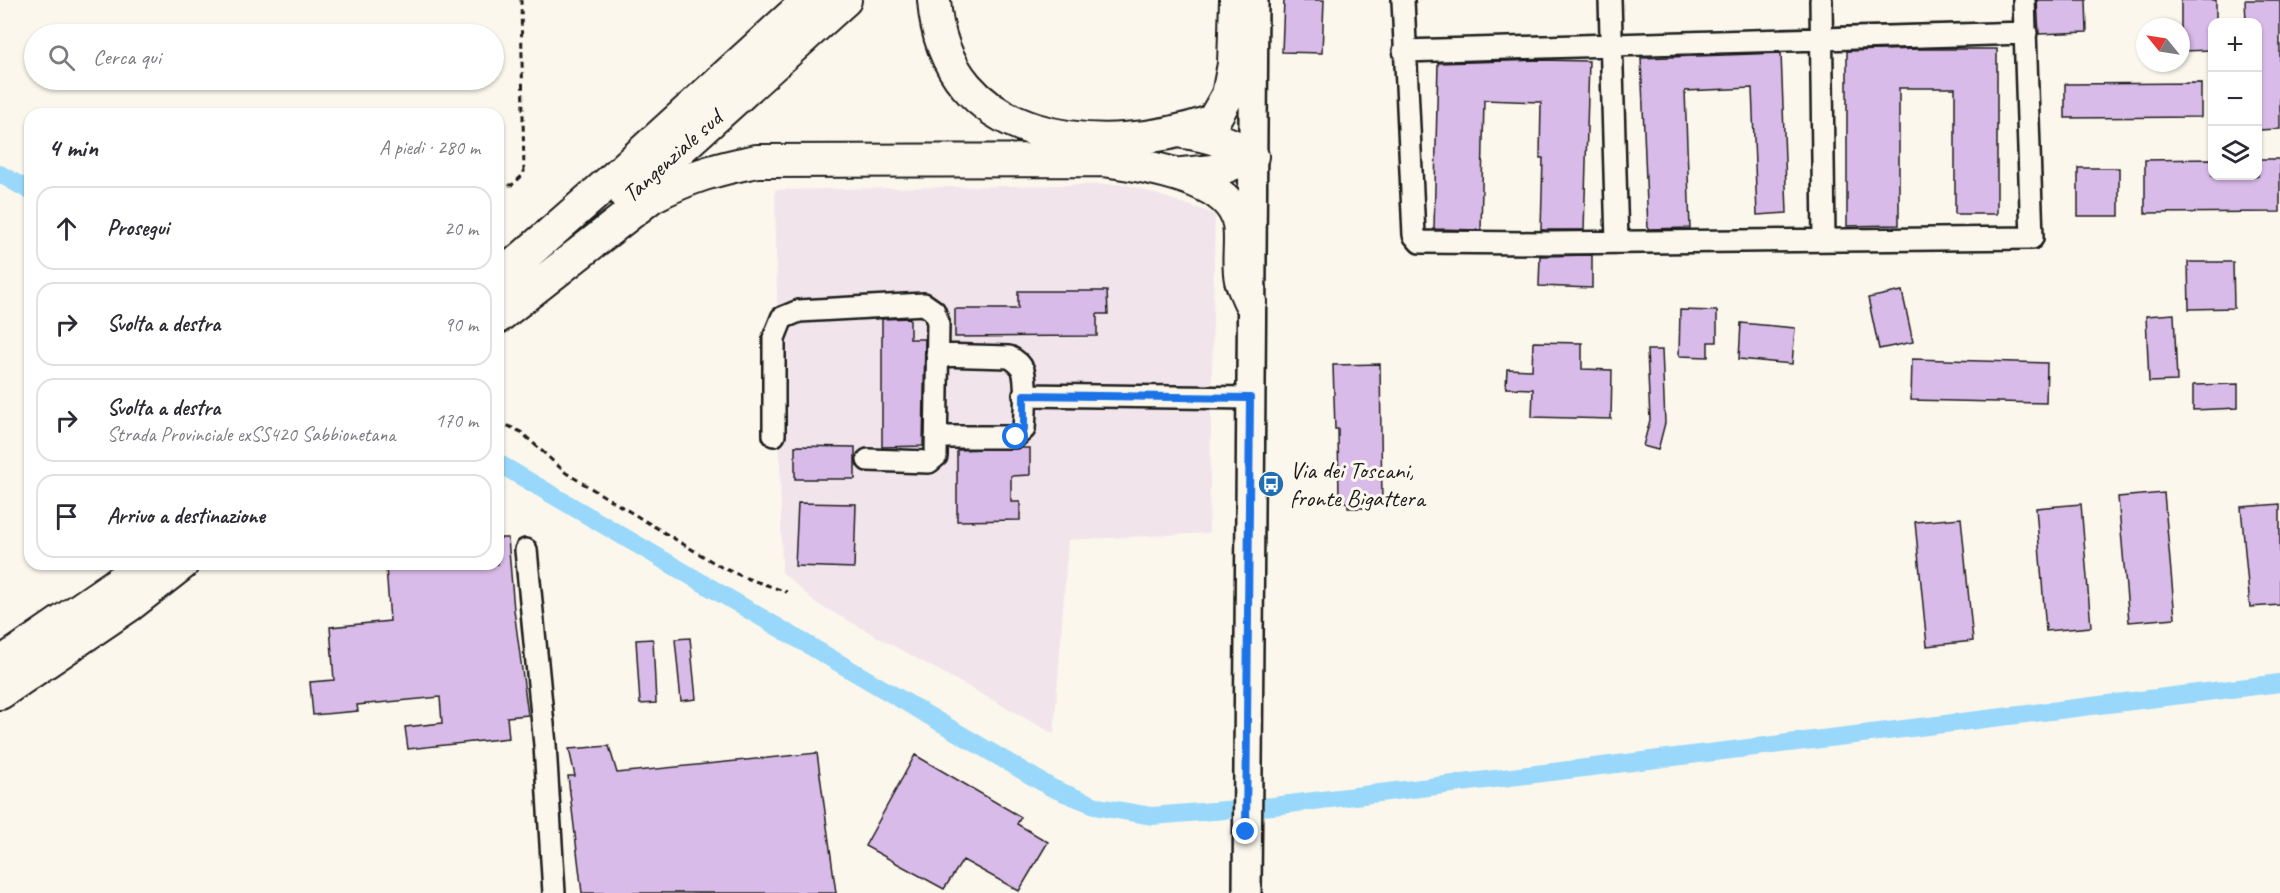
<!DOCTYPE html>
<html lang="it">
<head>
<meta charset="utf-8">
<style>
  body { margin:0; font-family:Caveat,sans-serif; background:#f7f7f7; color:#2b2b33 }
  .controls { position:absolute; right:18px; top:18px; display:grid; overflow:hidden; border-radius:12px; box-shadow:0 2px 4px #0004 }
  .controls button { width:54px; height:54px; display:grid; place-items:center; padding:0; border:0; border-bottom:2px solid #e1e1e2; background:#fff; color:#2b2b33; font:30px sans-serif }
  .compass { position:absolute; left:2136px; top:18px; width:54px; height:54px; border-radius:50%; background:#fff; box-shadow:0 2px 4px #0004; rotate:300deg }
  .stop { position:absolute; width:18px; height:18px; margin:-14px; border:4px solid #1a73e8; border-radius:50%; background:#fff }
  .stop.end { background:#1a73e8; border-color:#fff; box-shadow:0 2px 6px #0008 }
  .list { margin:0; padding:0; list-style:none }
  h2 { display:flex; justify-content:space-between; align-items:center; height:78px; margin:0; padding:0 24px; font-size:26px }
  h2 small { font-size:20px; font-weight:400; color:#7c7c81 }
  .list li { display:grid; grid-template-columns:39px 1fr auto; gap:18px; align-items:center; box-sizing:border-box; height:84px; margin:0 12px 12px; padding:0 12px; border:2px solid #e1e1e2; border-radius:18px }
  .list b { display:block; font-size:22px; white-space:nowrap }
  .list p { margin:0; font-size:20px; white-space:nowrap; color:#7c7c81 }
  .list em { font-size:20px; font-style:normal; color:#7c7c81 }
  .icon { flex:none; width:33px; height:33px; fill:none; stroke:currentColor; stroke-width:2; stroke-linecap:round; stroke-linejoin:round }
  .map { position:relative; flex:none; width:2280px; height:893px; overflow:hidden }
  .search { position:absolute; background:#fff; box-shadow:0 2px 4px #0004; left:24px; top:24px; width:480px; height:66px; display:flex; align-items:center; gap:15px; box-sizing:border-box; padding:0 21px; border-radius:33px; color:#7c7c81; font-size:22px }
  .panel { position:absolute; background:#fff; box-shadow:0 2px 4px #0004; left:24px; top:108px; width:480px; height:462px; border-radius:18px }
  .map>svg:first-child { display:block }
  .built { fill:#f1e5eb }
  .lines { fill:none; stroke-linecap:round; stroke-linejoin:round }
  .canal { stroke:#99d8fa; stroke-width:18 }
  .building { fill:#d9bbe9; stroke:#1c1c1c; stroke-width:1.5 }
  .minor-casing { stroke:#1c1c1c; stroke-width:26 }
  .major-casing { stroke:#1c1c1c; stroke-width:32 }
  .highway-casing { stroke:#1c1c1c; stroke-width:36 }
  .path { stroke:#1c1c1c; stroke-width:3; stroke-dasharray:6 4.5; stroke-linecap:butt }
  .minor { stroke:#fbf7ec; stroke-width:21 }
  .major { stroke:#fbf7ec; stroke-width:27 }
  .highway { stroke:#fbf7ec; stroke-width:32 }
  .route { stroke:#1a73e8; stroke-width:8 }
  .labels { text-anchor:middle; stroke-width:6; stroke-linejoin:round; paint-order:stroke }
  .street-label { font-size:24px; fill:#1c1c1c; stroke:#fbf7ec }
  .poi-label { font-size:24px; fill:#1c1c1c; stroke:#fbf7ec; text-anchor:start }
</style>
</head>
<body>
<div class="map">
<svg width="2280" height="893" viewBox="0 0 2280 893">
  <rect width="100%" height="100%" fill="#fbf7ec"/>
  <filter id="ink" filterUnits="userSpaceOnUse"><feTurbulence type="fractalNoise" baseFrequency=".0167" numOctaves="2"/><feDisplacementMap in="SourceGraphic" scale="12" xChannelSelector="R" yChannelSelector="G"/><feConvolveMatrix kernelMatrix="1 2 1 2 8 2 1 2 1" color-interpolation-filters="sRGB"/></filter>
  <g filter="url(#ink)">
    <path class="built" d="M 1126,184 L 1215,214 L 1209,533 L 1068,540 L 1054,734 L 816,603 L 782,572 L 775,190 Z"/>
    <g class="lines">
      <path class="canal" d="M 0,174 L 30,191
        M 498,463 L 1052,788 L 1099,807 L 1152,816 L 1273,806 L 2280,683"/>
    </g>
    <path class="building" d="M 1284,0 L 1324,0 L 1322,53 L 1282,52 Z
      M 2037,0 L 2086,0 L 2087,32 L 2039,34 Z
      M 2181,0 L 2216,0 L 2216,22 L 2212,22 L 2212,50 L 2181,51 Z
      M 2245,0 L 2280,0 L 2280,129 L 2258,130 L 2258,22 L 2246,22 Z
      M 1919,49 L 1997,49 L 1997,214 L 1955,214 L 1955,88 L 1899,88 L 1899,225 L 1847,226 L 1847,51 Z
      M 1781,53 L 1787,213 L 1757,215 L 1752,88 L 1685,91 L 1690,228 L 1648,229 L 1641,58 Z
      M 1541,60 L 1589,61 L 1584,230 L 1541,230 L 1543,158 L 1540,158 L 1541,102 L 1484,100 L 1481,230 L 1434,229 L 1438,63 Z
      M 2201,83 L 2201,117 L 2065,118 L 2065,84 Z
      M 2212,159 L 2212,176 L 2258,176 L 2258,159 L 2280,159 L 2280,212 L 2145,213 L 2145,160 Z
      M 2078,168 L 2119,168 L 2119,216 L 2078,216 Z
      M 1592,255 L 1592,288 L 1539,286 L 1540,256 Z
      M 2188,262 L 2233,262 L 2234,308 L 2189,309 Z
      M 1018,291 L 1107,291 L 1108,314 L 1097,314 L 1097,336 L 955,337 L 955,309 L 1018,309 Z
      M 1902,291 L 1913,342 L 1879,349 L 1868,298 Z
      M 1680,310 L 1717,311 L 1717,342 L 1708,342 L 1708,357 L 1679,356 Z
      M 2174,314 L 2177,381 L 2149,382 L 2146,316 Z
      M 910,318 L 910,339 L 925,339 L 923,446 L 882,447 L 882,319 Z
      M 1741,323 L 1795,328 L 1792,364 L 1739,359 Z
      M 1533,342 L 1582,343 L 1582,369 L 1612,370 L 1611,419 L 1532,417 L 1533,389 L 1506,388 L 1507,369 L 1532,370 Z
      M 1647,350 L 1662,350 L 1665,423 L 1658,450 L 1643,446 L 1650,420 Z
      M 1912,359 L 2047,363 L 2046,403 L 1911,400 Z
      M 1380,364 L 1382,501 L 1369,501 L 1369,508 L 1348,508 L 1348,503 L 1339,500 L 1338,429 L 1335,429 L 1333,365 Z
      M 2238,384 L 2238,408 L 2193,410 L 2193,385 Z
      M 795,446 L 855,447 L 855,479 L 795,479 Z
      M 1020,448 L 1030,448 L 1030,475 L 1011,476 L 1011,502 L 1020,502 L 1020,520 L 957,521 L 957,450 Z
      M 2164,493 L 2175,618 L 2129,622 L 2118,497 Z
      M 798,503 L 856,504 L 854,568 L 795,566 Z
      M 2081,504 L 2091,627 L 2046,631 L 2036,508 Z
      M 2280,504 L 2280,605 L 2250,607 L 2241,507 Z
      M 1961,518 L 1973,641 L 1927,646 L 1915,522 Z
      M 498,538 L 508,538 L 514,610 L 528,715 L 507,717 L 509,738 L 408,749 L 405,727 L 442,723 L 440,697 L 357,705 L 358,711 L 313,715 L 310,682 L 334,680 L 330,627 L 390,621 L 386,567 L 398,566 L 398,564 L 498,564 Z
      M 690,638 L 696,699 L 681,701 L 675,639 Z
      M 652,639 L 653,640 L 656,703 L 640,704 L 636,640 Z
      M 609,746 L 617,773 L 817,753 L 836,893 L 582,893 L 568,776 L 575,776 L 569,749 Z
      M 915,755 L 1021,817 L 1017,824 L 1048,842 L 1019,891 L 963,860 L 944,889 L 865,846 Z"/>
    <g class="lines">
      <g class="minor-casing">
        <path id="minor" d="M 1403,0 L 1414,235 L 1420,242 L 1548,243 L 2032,238 L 2024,0
          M 1610,0 L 1617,242
          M 1821,0 L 1824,240
          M 1404,51 L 2026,33
          M 1024,395 L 1250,398
          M 774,435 L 774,338 L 782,318 L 799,311 L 924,304 L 934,311 L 938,322 L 936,456 L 929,462 L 868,460
          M 936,437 L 1015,437 L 1024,429 C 1025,415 1027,383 1023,370 C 1020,363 1015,360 1009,357 L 937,355
          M 526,550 L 545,745 L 554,893"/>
      </g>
      <g class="major-casing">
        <path id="major" d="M 1247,893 L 1254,0"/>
      </g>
      <g class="highway-casing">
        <path id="highway" d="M 934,0 C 944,146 1102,160 1213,121 L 1228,95 L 1234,64 L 1236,0
          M 1183,132 C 1210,136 1230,142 1252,156
          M 1182,174 L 1214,171 L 1252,156
          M 627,197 L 845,0
          M 498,279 L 617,175 L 809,0
          M 498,317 L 651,197 C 688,177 716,169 757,161 L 1103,160 C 1141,165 1231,177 1239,224 C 1242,242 1237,262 1241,280 C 1243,287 1247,295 1250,302
          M 0,664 L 115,585 L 143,564
          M 0,693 L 131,604 L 182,564"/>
      </g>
      <path class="path" d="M 498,184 L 512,185 L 524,174 L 521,0
        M 498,421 L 521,432 L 566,473 L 721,567 L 746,578 L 787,592"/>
      <use href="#minor" class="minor"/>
      <use href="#major" class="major"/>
      <use href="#highway" class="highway"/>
    </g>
  </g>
  <g class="lines" filter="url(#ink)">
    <path class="route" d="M 1016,437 L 1024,429 L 1024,395 L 1250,398 L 1246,832"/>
  </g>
  <defs>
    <g id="bus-disc" transform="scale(1.35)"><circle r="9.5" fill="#1f6fb2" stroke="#fbf7ec"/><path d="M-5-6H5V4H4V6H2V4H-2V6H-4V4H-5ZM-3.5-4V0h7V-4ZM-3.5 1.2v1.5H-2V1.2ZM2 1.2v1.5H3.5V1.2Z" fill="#fff"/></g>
  </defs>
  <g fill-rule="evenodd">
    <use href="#bus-disc" x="1271" y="484"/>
  </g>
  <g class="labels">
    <g class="street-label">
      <text transform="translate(672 156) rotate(-42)" y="8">Tangenziale sud</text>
    </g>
    <g class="poi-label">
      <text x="1290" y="478">Via dei Toscani,<tspan x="1290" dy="28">fronte Bigattera</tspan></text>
    </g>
  </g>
</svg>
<div class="controls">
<button>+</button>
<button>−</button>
<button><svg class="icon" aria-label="layers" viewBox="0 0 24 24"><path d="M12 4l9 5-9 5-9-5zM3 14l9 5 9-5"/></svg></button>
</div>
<svg class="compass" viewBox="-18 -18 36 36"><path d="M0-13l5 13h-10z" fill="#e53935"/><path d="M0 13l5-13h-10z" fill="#7c7c81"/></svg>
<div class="stop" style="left:1016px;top:437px"></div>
<div class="stop end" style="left:1246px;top:832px"></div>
<div class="search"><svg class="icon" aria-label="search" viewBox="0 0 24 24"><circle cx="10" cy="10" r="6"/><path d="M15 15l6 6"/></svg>Cerca qui</div>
<section class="panel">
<h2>4 min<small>A piedi · 280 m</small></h2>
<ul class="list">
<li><svg class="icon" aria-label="ahead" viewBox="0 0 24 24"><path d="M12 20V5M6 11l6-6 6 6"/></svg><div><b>Prosegui</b></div><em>20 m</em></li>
<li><svg class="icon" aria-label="right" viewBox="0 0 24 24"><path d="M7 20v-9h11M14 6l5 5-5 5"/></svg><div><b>Svolta a destra</b></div><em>90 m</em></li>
<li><svg class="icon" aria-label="right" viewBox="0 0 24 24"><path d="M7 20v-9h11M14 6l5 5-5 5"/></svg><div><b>Svolta a destra</b><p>Strada Provinciale exSS420 Sabbionetana</p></div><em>170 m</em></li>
<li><svg class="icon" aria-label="arrive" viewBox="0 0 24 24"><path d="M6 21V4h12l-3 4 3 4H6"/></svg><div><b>Arrivo a destinazione</b></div></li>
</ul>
</section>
</div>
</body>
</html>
